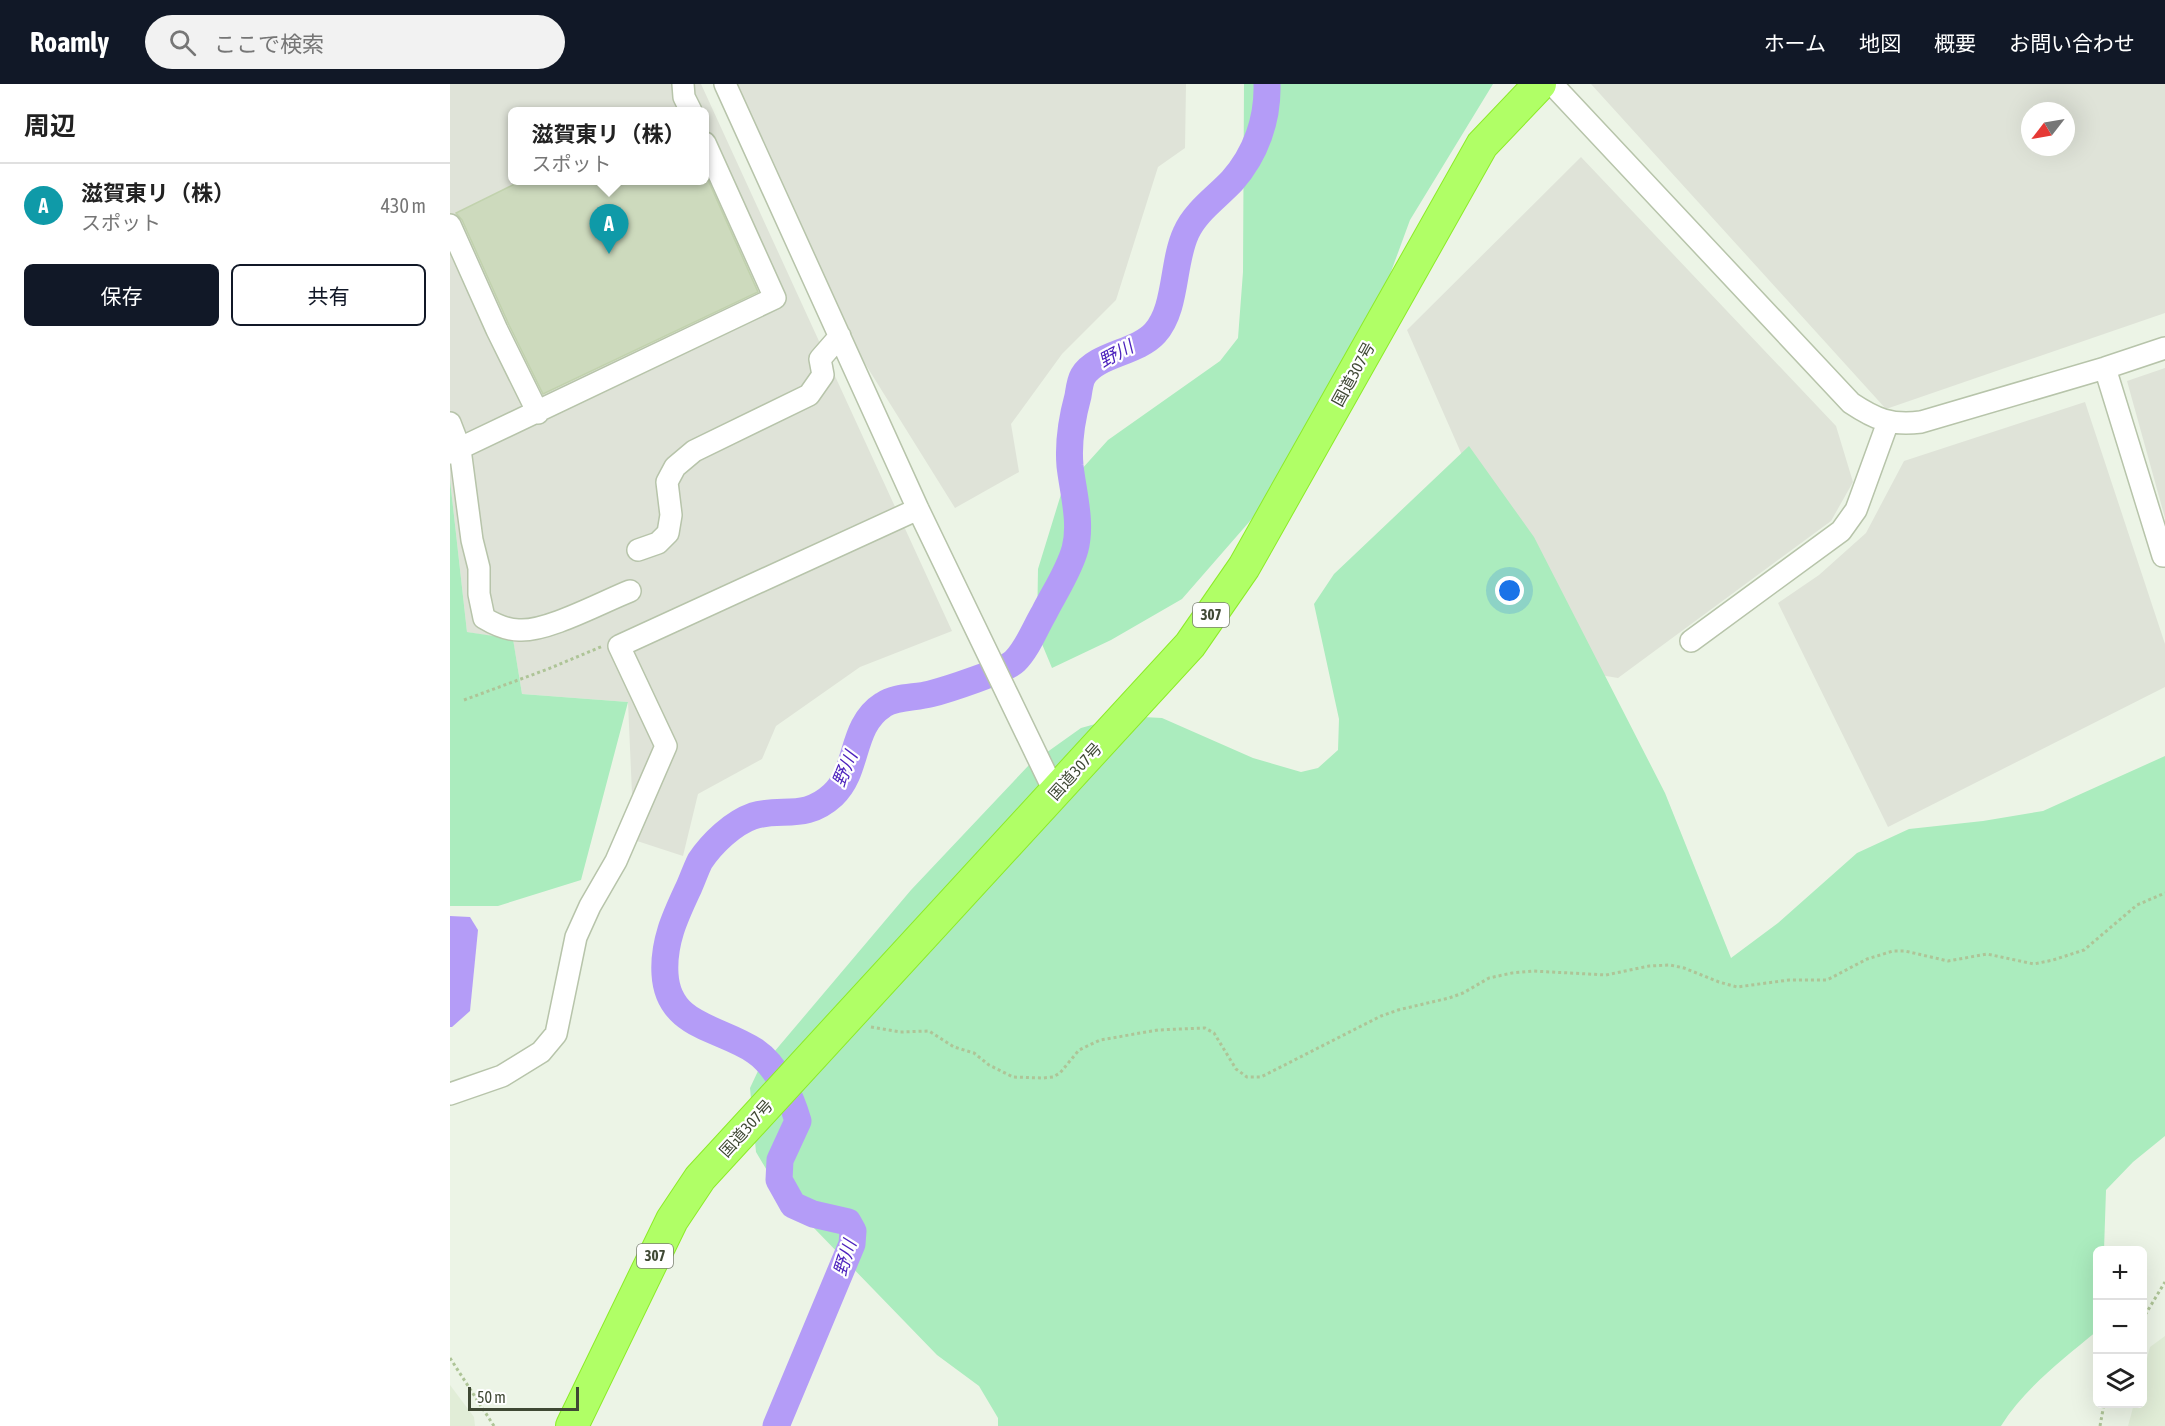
<!DOCTYPE html>
<html lang="ja">
<head>
<meta charset="utf-8">
<style>
  body { margin:0; font-family:"Asap Condensed","Noto Sans JP",sans-serif; background:#f2f2f2; color:#222 }
  .controls { position:absolute; right:18px; bottom:18px; display:grid; overflow:hidden; border-radius:9px; box-shadow:0 6px 24px #0002 }
  .controls button { width:54px; height:54px; display:grid; place-items:center; padding:0; border:0; border-bottom:2px solid #e0e0e0; background:#fff; color:#222; font:30px sans-serif }
  .compass { position:absolute; left:1571px; top:18px; width:54px; height:54px; border-radius:50%; background:#fff; box-shadow:0 6px 24px #0002; rotate:239deg }
  .scale { position:absolute; left:18px; bottom:15px; width:111px; box-sizing:border-box; padding-left:6px; border:3px solid #3f4834; border-top:0; font-size:16px; line-height:21px; white-space:nowrap; color:#3f4834; -webkit-text-stroke:4px #fff; paint-order:stroke }
  .you { position:absolute; left:1060px; top:507px; width:21px; height:21px; margin:-15px; border:4px solid #fff; border-radius:50%; background:#1a73e8; box-shadow:0 0 0 9px #1a73e833 }
  .badge { display:grid; place-items:center; width:39px; height:39px; border-radius:50%; background:#111827; color:#fff; font-size:20px; font-weight:700 }
  .pin { position:absolute; translate:-50% -50px; filter:drop-shadow(0 2px 3px #0008) }
  .pin::after { content:''; position:absolute; top:32px; width:21px; height:18px; background:inherit; clip-path:polygon(0 0,100% 0,50% 100%) }
  .popup { position:absolute; left:58px; top:23px; width:201px; height:78px; box-sizing:border-box; display:grid; place-content:center; border-radius:9px; background:#fff; filter:drop-shadow(0 2px 4px #0005); font-size:20px; white-space:nowrap; color:#767676 }
  .popup b { font-size:22px; color:#222 }
  .popup::after { content:''; position:absolute; left:50%; top:100%; margin-left:-12px; border:12px solid transparent; border-top-color:#fff }
  .list { margin:0; padding:0; list-style:none }
  h2 { display:flex; justify-content:space-between; align-items:center; height:78px; margin:0; padding:0 24px; font-size:26px }
  h2 small { font-size:20px; font-weight:400; color:#767676 }
  .list li { display:grid; grid-template-columns:39px 1fr auto; gap:18px; align-items:center; box-sizing:border-box; height:84px; padding:0 24px; border-top:2px solid #e0e0e0 }
  .list b { display:block; font-size:22px; white-space:nowrap }
  .list p { margin:0; font-size:20px; white-space:nowrap; color:#767676 }
  .list em { font-size:20px; font-style:normal; color:#767676 }
  .actions { display:flex; gap:12px; padding:18px 24px }
  .actions a { flex:1; padding:14px 0; border:2px solid #111827; border-radius:9px; text-align:center; font-size:21px; color:#111827 }
  .actions .main { background:#111827; color:#fff }
  .icon { flex:none; width:33px; height:33px; fill:none; stroke:currentColor; stroke-width:2; stroke-linecap:round; stroke-linejoin:round }
  .map { position:relative; flex:none; width:1715px; height:1342px; overflow:hidden }
  header { display:flex; align-items:center; gap:36px; box-sizing:border-box; height:84px; padding:0 30px; background:#111827; color:#fff }
  header strong { font-size:28px }
  nav { display:flex; gap:33px; margin-inline-start:auto; font-size:21px }
  .search { width:420px; height:54px; background:#f2f2f2; display:flex; align-items:center; gap:15px; box-sizing:border-box; padding:0 21px; border-radius:33px; color:#767676; font-size:22px }
  main { display:flex }
  aside { flex:1; background:#fff }
  .map>svg:first-child { display:block }
  .residential { fill:#e1edd7 }
  .industrial { fill:#dfe3d8; fill-rule:evenodd }
  .green { fill:#abecbe }
  .water { fill:#b49cf7 }
  .lines { fill:none; stroke-linecap:round; stroke-linejoin:round }
  .river { stroke:#b49cf7; stroke-width:27 }
  .building { fill:#cddabd; stroke:#c1d2ad; stroke-width:1.5 }
  .minor-casing { stroke:#b7c4aa; stroke-width:24 }
  .highway-casing { stroke:#8deb29; stroke-width:34 }
  .path { stroke:#aec497; stroke-width:3; stroke-dasharray:3 3; stroke-linecap:butt }
  .minor { stroke:#fff; stroke-width:21 }
  .highway { stroke:#b0ff66; stroke-width:32 }
  .labels { text-anchor:middle; stroke-width:4.5; stroke-linejoin:round; paint-order:stroke }
  .shield { fill:#fff; stroke:#797f71; stroke-width:1.5 }
  .shield-label { font-size:15px; font-weight:bold; fill:#3f4834 }
  .street-label { font-size:16px; fill:#3f4834; stroke:#fff }
  .water-label { font-size:18px; font-style:italic; fill:#4e24bd; stroke:#fff }
</style>
</head>
<body>
<header>
<strong>Roamly</strong>
<div class="search"><svg class="icon" aria-label="search" viewBox="0 0 24 24"><circle cx="10" cy="10" r="6"/><path d="M15 15l6 6"/></svg>ここで検索</div>
<nav><a>ホーム</a><a>地図</a><a>概要</a><a>お問い合わせ</a></nav>
</header>
<main>
<aside>
<h2>周辺<small></small></h2>
<ul class="list">
<li><span class="badge" style="background:#0f9aa8">A</span><div><b>滋賀東リ（株）</b><p>スポット</p></div><em>430 m</em></li>
</ul>
<div class="actions"><a class="main">保存</a><a>共有</a></div>
</aside>
<div class="map">
<svg width="1715" height="1342" viewBox="0 0 1715 1342">
  <rect width="100%" height="100%" fill="#ecf4e6"/>
  <path class="residential" d="M 1715,1252 L 1715,1342 L 1678,1342 L 1684,1320 L 1692,1320 L 1693,1290 L 1700,1263 Z
    M 0,1301 L 24,1333 L 25,1342 L 0,1342 Z"/>
  <path class="industrial" d="M 0,0 L 251,0 L 502,547 L 410,583 L 326,642 L 312,675 L 248,710 L 233,772 L 184,756 L 178,618 L 72,610 L 63,556 L 17,548 L 0,396 ZM 63,27 L 255,27 L 255,96 L 63,96 Z
    M 283,0 L 736,0 L 735,64 L 708,83 L 666,216 L 612,270 L 561,340 L 569,388 L 505,424 L 391,241 Z
    M 1141,0 L 1715,0 L 1715,229 L 1436,325 ZM 1580,27 L 1616,27 L 1616,63 L 1580,63 Z
    M 1131,73 L 1386,342 L 1403,398 L 1381,437 L 1168,594 L 1138,589 L 1037,428 L 957,246 Z
    M 1715,284 L 1715,434 L 1677,297 Z
    M 1635,318 L 1715,560 L 1715,603 L 1438,743 L 1328,519 L 1369,491 L 1416,449 L 1454,377 Z"/>
  <path class="green" d="M 794,0 L 1043,0 L 960,136 L 927,226 L 834,398 L 732,515 L 661,556 L 602,584 L 587,548 L 588,485 L 612,407 L 658,356 L 770,277 L 788,254 L 793,188 Z
    M 1019,362 L 1084,453 L 1215,709 L 1281,874 L 1328,839 L 1407,769 L 1459,745 L 1533,737 L 1593,727 L 1715,672 L 1715,1052 L 1683,1078 L 1656,1106 L 1654,1166 L 1648,1166 L 1647,1247 C 1612,1276 1575,1304 1551,1342 L 548,1342 L 548,1334 L 529,1302 L 487,1271 L 331,1110 L 306,1068 L 300,1004 L 308,987 L 461,806 L 579,681 L 631,644 L 674,632 L 712,634 L 803,674 L 851,688 L 868,684 L 888,666 L 889,635 L 864,520 L 884,490 Z
    M 0,396 L 17,548 L 63,555 L 72,610 L 178,618 L 131,796 L 48,822 L 0,822 Z"/>
  <path class="water" d="M 0,832 L 20,833 L 28,846 L 20,927 L 2,943 L 0,943 Z"/>
  <g class="lines">
    <path class="river" d="M 326,1342 L 402,1160 L 403,1147 L 398,1138 L 363,1130 L 343,1121 L 329,1096 L 330,1076 L 348,1037 C 341,1013 327,982 305,967 C 269,943 218,943 215,890 C 213,857 226,831 239,803 C 243,794 246,785 250,777 C 262,759 283,739 303,732 C 332,723 355,737 383,711 C 409,687 400,642 433,621 C 446,612 465,614 480,610 C 496,606 555,587 565,577 C 578,564 585,544 594,529 C 604,509 619,487 625,465 C 632,439 623,408 620,382 C 618,359 622,334 628,312 C 629,306 630,297 633,292 C 646,270 687,269 705,249 C 727,225 722,179 736,149 C 745,128 767,113 782,97 C 806,70 818,35 817,0"/>
  </g>
  <path class="building" d="M 73,96 L 258,96 L 308,208 L 93,310 L 59,241 L 12,136 L 6,129 Z"/>
  <g class="lines">
    <g class="minor-casing">
      <path id="minor" d="M 233,0 L 234,13 L 241,27
        M 275,0 L 468,425 L 605,709
        M 1102,0 L 1401,319 C 1425,335 1441,342 1471,338 L 1655,284 L 1715,264
        M 0,141 L 47,246 L 88,329
        M 1655,284 L 1713,472 L 1715,472
        M 0,339 L 10,365 L 22,456 L 29,484 L 29,510 L 34,534 C 44,540 57,546 69,546 C 97,548 152,518 180,507
        M 0,369 L 325,214 L 255,59
        M 188,466 L 208,459 L 218,449 L 221,431 L 217,398 L 225,383 L 244,367 L 359,311 L 373,291 L 370,275 L 390,252
        M 1241,557 L 1391,447 L 1406,426 L 1438,338
        M 0,1010 L 52,992 L 91,968 L 106,950 L 126,853 L 140,822 L 166,777 L 216,662 L 169,562 L 468,425"/>
    </g>
    <g class="highway-casing">
      <path id="highway" d="M 122,1342 L 222,1136 L 250,1094 L 740,561 L 794,483 L 1032,61 L 1090,0"/>
    </g>
    <path class="path" d="M 14,616 L 98,585 L 153,562
      M 421,943 L 450,948 L 479,947 L 504,963 L 524,969 L 539,981 L 563,993 L 593,994 L 603,993 L 610,989 L 629,966 L 650,956 L 708,946 L 755,944 L 764,949 L 786,985 L 797,993 L 811,993 L 931,932 L 948,926 L 999,914 L 1013,909 L 1039,894 L 1062,889 L 1083,887 L 1156,891 L 1199,882 L 1220,881 L 1234,884 L 1269,898 L 1287,903 L 1339,896 L 1377,896 L 1417,875 L 1443,867 L 1455,867 L 1498,877 L 1537,870 L 1584,880 L 1603,876 L 1634,866 L 1687,821 L 1715,809
      M 1692,1236 L 1715,1198
      M 0,1274 L 44,1342
      M 1650,1342 L 1654,1320"/>
    <use href="#minor" class="minor"/>
    <use href="#highway" class="highway"/>
  </g>
  <g class="labels">
    <g class="shield">
      <rect x="743" y="519" width="36" height="24" rx="4.5"/>
      <rect x="187" y="1160" width="36" height="24" rx="4.5"/>
    </g>
    <g class="shield-label">
      <text x="761" y="536">307</text>
      <text x="205" y="1177">307</text>
    </g>
    <g class="street-label">
      <text transform="translate(903 290) rotate(-61)" y="6">国道307号</text>
      <text transform="translate(625 687) rotate(-48)" y="6">国道307号</text>
      <text transform="translate(296 1044) rotate(-48)" y="6">国道307号</text>
    </g>
    <g class="water-label">
      <text transform="translate(666 270) rotate(-28)" y="6">野川</text>
      <text transform="translate(395 685) rotate(-67)" y="6">野川</text>
      <text transform="translate(395 1174) rotate(-72)" y="6">野川</text>
    </g>
  </g>
</svg>
<div class="controls">
<button>+</button>
<button>−</button>
<button><svg class="icon" aria-label="layers" viewBox="0 0 24 24"><path d="M12 4l9 5-9 5-9-5zM3 14l9 5 9-5"/></svg></button>
</div>
<svg class="compass" viewBox="-18 -18 36 36"><path d="M0-13l5 13h-10z" fill="#e53935"/><path d="M0 13l5-13h-10z" fill="#767676"/></svg>
<div class="scale">50 m</div>
<div class="you"></div>
<div class="pin badge" style="left:159px;top:170px;background:#0f9aa8">A</div>
<div class="popup"><b>滋賀東リ（株）</b>スポット</div>
</div>
</main>
</body>
</html>
